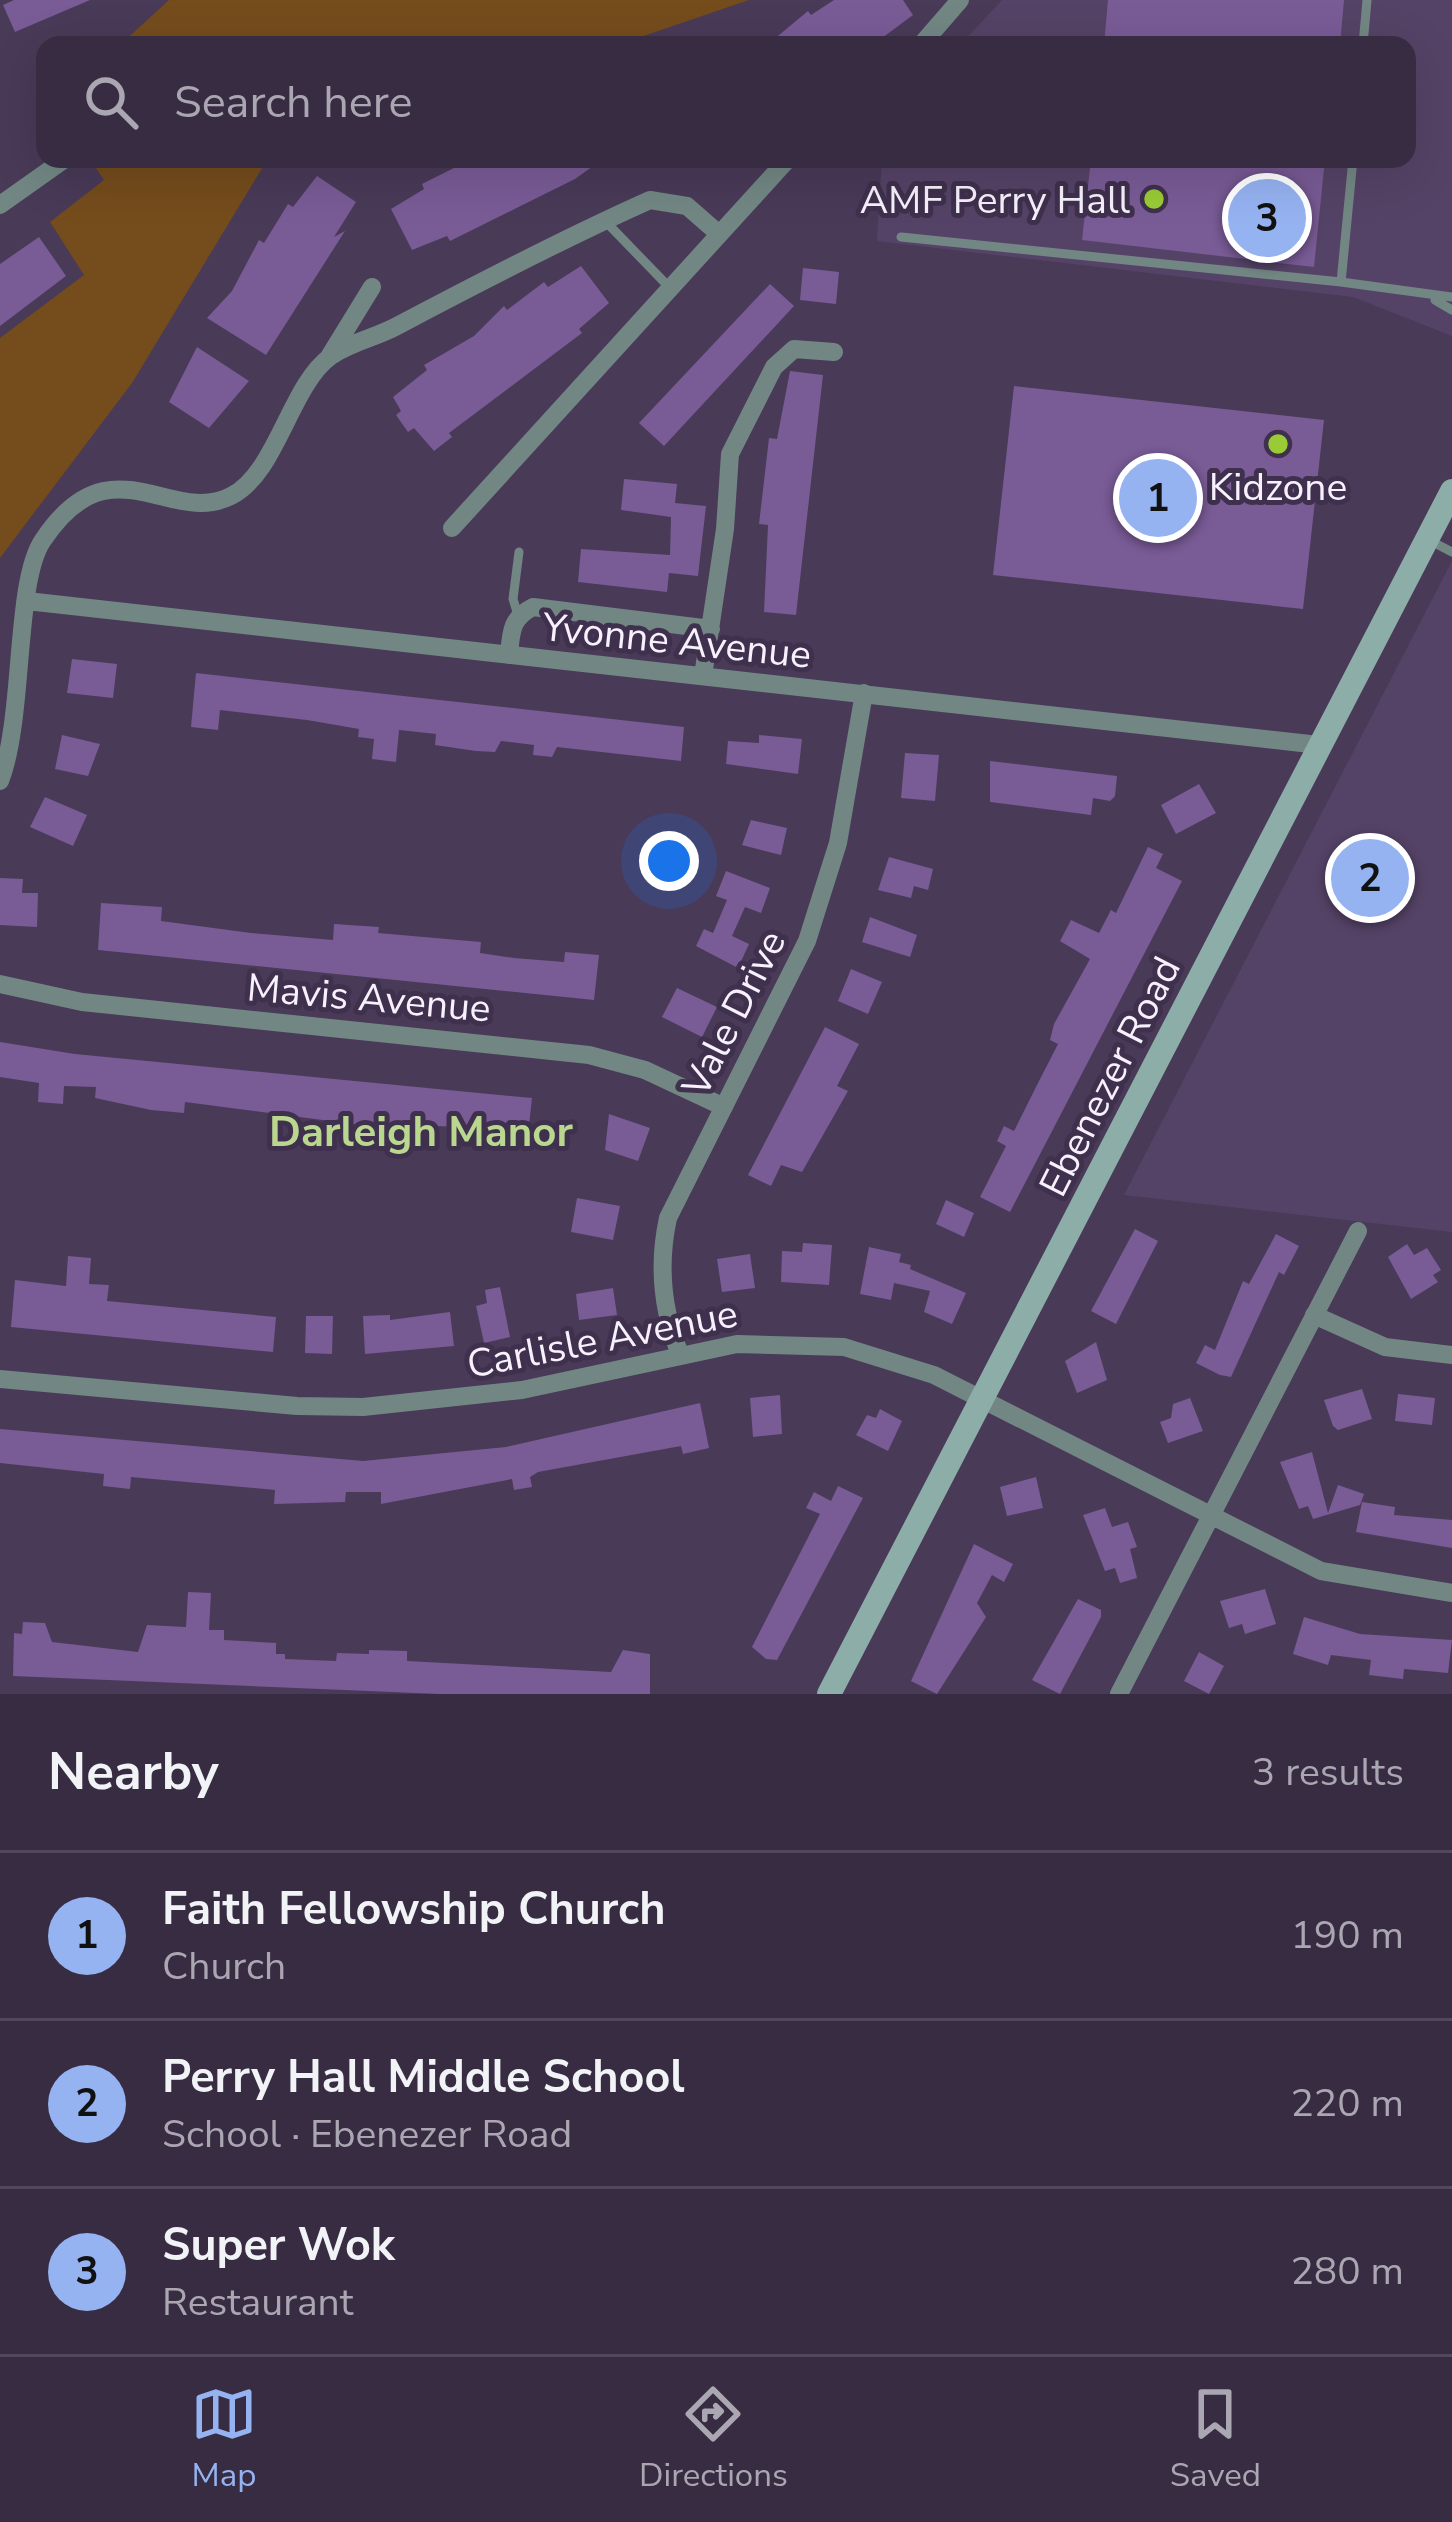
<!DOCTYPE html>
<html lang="en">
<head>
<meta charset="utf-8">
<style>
  body { margin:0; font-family:"Nunito Sans",sans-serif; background:#42384d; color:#f1f3f6 }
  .you { position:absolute; left:669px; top:861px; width:42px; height:42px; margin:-30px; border:9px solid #fff; border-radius:50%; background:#1a73e8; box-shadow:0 0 0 18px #1a73e833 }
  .badge { display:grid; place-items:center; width:78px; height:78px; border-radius:50%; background:#95b2f1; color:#111; font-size:39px; font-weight:700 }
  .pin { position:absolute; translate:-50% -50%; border:6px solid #fff; box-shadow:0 3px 12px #0006 }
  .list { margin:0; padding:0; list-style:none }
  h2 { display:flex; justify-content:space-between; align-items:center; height:156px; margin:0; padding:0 48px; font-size:51px }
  h2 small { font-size:39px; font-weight:400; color:#aaa7b2 }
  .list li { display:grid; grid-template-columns:78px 1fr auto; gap:36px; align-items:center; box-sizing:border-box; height:168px; padding:0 48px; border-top:3px solid #51485b }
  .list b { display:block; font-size:45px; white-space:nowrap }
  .list p { margin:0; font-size:39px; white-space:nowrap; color:#aaa7b2 }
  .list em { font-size:39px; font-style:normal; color:#aaa7b2 }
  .icon { flex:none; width:66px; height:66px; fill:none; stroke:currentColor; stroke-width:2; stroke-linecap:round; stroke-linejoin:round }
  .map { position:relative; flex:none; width:1452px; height:1694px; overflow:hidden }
  .search { position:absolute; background:#372c42; box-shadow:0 12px 48px #0002; left:36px; right:36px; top:36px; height:132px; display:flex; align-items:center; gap:30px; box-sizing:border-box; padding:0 42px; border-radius:24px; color:#aaa7b2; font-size:45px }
  .sheet { height:660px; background:#372c42 }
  nav { display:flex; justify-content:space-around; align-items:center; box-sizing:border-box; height:168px; border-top:3px solid #51485b; background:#372c42; font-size:33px; color:#aaa7b2 }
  nav a { display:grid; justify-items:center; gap:6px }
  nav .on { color:#95b2f1 }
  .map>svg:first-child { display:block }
  .built { fill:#554367 }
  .green { fill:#754c1c }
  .building { fill:#795b96 }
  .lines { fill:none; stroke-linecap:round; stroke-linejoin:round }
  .lane { stroke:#728784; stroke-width:9 }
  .street { stroke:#728784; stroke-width:18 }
  .secondary { stroke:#8cada8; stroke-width:24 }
  .poi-dot { fill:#99cb36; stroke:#3f304d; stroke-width:4.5 }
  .labels { text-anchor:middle; stroke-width:10; stroke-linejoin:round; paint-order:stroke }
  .poi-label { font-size:39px; fill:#f6f1fc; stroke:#3f304d; text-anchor:end }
  .street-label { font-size:39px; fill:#f6f1fc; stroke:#3f304d }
  .neighbourhood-label { font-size:42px; font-weight:bold; fill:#bad790; stroke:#3f304d }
</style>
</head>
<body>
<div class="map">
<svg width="1452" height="1694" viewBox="0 0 1452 1694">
  <rect width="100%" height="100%" fill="#493a58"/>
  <path class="built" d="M 1002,0 L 1452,0 L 1452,336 L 1353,297 L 877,241 L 882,159 L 1407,159 L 1407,45 L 960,45 Z
    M 1452,561 L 1452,1232 L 1124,1195 Z"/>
  <path class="green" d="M 169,0 L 749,0 L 617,45 L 120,45 Z
    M 90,159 L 280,159 L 264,165 L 132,383 L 0,558 L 0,338 L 84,275 L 50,222 L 104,180 Z"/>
  <path class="building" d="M 14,0 L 90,0 L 15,32 L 3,5 Z
    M 834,0 L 903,0 L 913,15 L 882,38 L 887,45 L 767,45 L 808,11 L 811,15 Z
    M 1108,0 L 1344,0 L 1340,45 L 1104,45 Z
    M 472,159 L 603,159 L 575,179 L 450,241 L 447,236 L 412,250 L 391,209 L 424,189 L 422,184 Z
    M 1091,159 L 1325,159 L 1314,267 L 1082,240 Z
    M 317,176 L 356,202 L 334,237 L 345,231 L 266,355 L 207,318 L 232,291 L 259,240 L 264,243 L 288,204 L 293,207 Z
    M 39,237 L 66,276 L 0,326 L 0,264 Z
    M 581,266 L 609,303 L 579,329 L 582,333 L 449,433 L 452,437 L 434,451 L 414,428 L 408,432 L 396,415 L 401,411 L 393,397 L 427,370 L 424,365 L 474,336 L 504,306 L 507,310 L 544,282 L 548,287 Z
    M 803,268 L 839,272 L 836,304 L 800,300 Z
    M 770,284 L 794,306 L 664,446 L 639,423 Z
    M 197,347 L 249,381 L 209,428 L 169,402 Z
    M 790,371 L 823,375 L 796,615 L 764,612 L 768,525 L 759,524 L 769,438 L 777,439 Z
    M 1014,386 L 1324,420 L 1303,609 L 993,575 Z
    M 624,479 L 677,484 L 675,503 L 706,506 L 698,576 L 669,573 L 667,592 L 578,582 L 581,549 L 670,555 L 671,517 L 621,510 Z
    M 72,659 L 117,664 L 113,698 L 67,693 Z
    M 196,673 L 684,727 L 681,761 L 557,747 L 552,757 L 533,755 L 534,745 L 501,741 L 495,752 L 476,751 L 435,745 L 436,734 L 399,730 L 396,762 L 372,759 L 374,739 L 358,737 L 359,729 L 307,720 L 220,710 L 218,730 L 191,727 Z
    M 62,735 L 100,744 L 88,776 L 55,769 Z
    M 759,735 L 802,739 L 798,774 L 726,764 L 728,741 L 759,743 Z
    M 905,753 L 939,755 L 935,801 L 901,798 Z
    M 990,761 L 1117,776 L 1115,796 L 1110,801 L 1093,798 L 1091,815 L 990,802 Z
    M 1199,784 L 1216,813 L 1176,834 L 1161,805 Z
    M 45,797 L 87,815 L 73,846 L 30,827 Z
    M 751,820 L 787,828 L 781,855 L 742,845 Z
    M 1148,847 L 1163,854 L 1156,868 L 1182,881 L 1010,1212 L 980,1197 L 1006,1146 L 997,1141 L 1004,1126 L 1014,1131 L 1037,1085 L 1058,1044 L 1050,1040 L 1054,1024 L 1090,959 L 1060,941 L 1071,920 L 1099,933 L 1111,910 L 1116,913 Z
    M 889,857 L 933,869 L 928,890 L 914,886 L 911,898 L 878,890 Z
    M 726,871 L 770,888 L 761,913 L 745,907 L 732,936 L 749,944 L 738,968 L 696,946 L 704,929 L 713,933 L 727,900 L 716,896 Z
    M 0,878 L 23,879 L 22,893 L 38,893 L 37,927 L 0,925 Z
    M 101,903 L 162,907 L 161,921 L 251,933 L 333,940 L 334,924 L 379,927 L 378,933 L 481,942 L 480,953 L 514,958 L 564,962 L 565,952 L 599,955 L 594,1000 L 98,950 Z
    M 870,917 L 917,935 L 910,957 L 862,942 Z
    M 851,969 L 882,982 L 868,1014 L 838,1001 Z
    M 677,988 L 717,1007 L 702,1037 L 662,1017 Z
    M 825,1027 L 859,1044 L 837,1086 L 848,1091 L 802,1172 L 781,1165 L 771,1186 L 748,1175 Z
    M 0,1042 L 75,1054 L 532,1098 L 528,1135 L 525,1149 L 503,1147 L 502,1129 L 415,1125 L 414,1132 L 185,1102 L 184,1113 L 151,1110 L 95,1098 L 96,1087 L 64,1086 L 63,1104 L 38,1102 L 39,1083 L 0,1077 Z
    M 609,1114 L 650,1128 L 638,1161 L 605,1150 Z
    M 577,1198 L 620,1206 L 613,1240 L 571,1232 Z
    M 946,1200 L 974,1213 L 964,1237 L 936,1224 Z
    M 1135,1229 L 1158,1241 L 1116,1324 L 1091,1311 Z
    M 1276,1234 L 1299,1246 L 1284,1275 L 1279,1272 L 1231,1377 L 1220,1375 L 1196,1363 L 1205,1345 L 1215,1350 L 1243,1281 L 1249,1284 Z
    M 803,1243 L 832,1245 L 829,1285 L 781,1282 L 782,1251 L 802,1252 Z
    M 1407,1244 L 1414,1255 L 1427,1248 L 1441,1270 L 1433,1275 L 1438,1282 L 1411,1299 L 1388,1257 Z
    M 869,1247 L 901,1254 L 899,1262 L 911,1265 L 910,1269 L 966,1293 L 952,1324 L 924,1312 L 930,1291 L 894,1283 L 891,1300 L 860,1294 Z
    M 750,1254 L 755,1288 L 722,1292 L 717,1259 Z
    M 68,1256 L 91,1258 L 89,1284 L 109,1285 L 107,1301 L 276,1317 L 273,1352 L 11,1327 L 15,1280 L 66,1286 Z
    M 500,1287 L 510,1337 L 484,1343 L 476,1306 L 487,1303 L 485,1290 Z
    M 613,1288 L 617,1315 L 579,1320 L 576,1294 Z
    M 450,1312 L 454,1346 L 365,1354 L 363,1316 L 390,1315 L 390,1320 Z
    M 306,1316 L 333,1316 L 332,1354 L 305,1353 Z
    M 1096,1342 L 1107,1380 L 1077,1393 L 1065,1361 Z
    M 1362,1389 L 1372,1419 L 1338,1430 L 1333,1426 L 1324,1400 Z
    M 1398,1394 L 1435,1398 L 1432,1425 L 1395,1421 Z
    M 780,1395 L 782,1434 L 753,1437 L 750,1398 Z
    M 1190,1398 L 1203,1431 L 1168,1443 L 1160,1422 L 1171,1418 L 1173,1404 Z
    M 700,1403 L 709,1448 L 683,1454 L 681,1446 L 538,1472 L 530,1477 L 532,1487 L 514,1490 L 512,1479 L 381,1504 L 381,1492 L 346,1492 L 345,1502 L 274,1504 L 275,1490 L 131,1477 L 130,1489 L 103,1486 L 104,1474 L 0,1463 L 0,1429 L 363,1461 L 506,1447 Z
    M 880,1409 L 902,1421 L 888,1451 L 856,1435 L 867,1415 L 876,1418 Z
    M 1312,1452 L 1328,1513 L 1338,1485 L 1364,1494 L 1360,1505 L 1313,1519 L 1308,1506 L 1299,1509 L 1280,1462 Z
    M 1036,1477 L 1043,1508 L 1007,1516 L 1000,1487 Z
    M 838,1486 L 863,1498 L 777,1660 L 766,1659 L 752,1647 L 820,1514 L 806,1508 L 814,1492 L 831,1501 Z
    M 1362,1502 L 1395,1507 L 1394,1515 L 1452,1520 L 1452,1548 L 1356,1532 Z
    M 1105,1508 L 1112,1527 L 1128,1522 L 1137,1547 L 1130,1549 L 1137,1578 L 1120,1583 L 1115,1568 L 1105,1571 L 1083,1515 Z
    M 974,1544 L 1013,1564 L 1004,1582 L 992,1575 L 977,1603 L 986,1617 L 937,1694 L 911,1681 Z
    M 1265,1589 L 1276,1624 L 1245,1634 L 1242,1624 L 1229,1628 L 1220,1601 Z
    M 188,1592 L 211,1593 L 209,1630 L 224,1630 L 224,1640 L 276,1643 L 276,1654 L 285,1654 L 285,1659 L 336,1661 L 337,1653 L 369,1654 L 369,1650 L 407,1651 L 407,1661 L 611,1672 L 623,1650 L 650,1654 L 650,1694 L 440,1694 L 13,1676 L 14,1633 L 22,1634 L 23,1622 L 45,1623 L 52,1642 L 138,1652 L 147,1625 L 186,1627 Z
    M 1078,1599 L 1101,1610 L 1101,1617 L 1060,1694 L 1032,1680 Z
    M 1304,1617 L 1360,1634 L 1452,1640 L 1448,1673 L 1404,1669 L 1403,1679 L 1369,1675 L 1371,1660 L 1331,1655 L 1328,1665 L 1293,1654 Z
    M 1199,1652 L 1224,1666 L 1209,1694 L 1184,1681 Z"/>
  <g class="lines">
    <path class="lane" d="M 1363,45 L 1367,0
      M 1353,159 L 1341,282 L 1452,297
      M 607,223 L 670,288
      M 901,237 L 1341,282
      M 1435,300 L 1452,310
      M 1427,539 L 1452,552
      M 518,615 L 513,599 L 519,552"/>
    <path class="street" d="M 921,45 L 960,0
      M 0,205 L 65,159
      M 329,357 L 372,287
      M 452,528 L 788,159
      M 27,601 L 1319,745
      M 509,655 C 511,632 511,618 533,607 L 711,629
      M 703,676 L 725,529 L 730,454 L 774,367 L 794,349 L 834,352
      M 0,781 C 25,717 14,582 43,540 C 111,438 170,527 231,496 C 277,473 290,385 331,356 C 349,343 377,337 397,326 C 480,282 565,238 650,200 L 687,206 L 719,234
      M 0,984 L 82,1002 L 589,1055 L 645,1070 L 724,1107
      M 1314,1315 L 1385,1347 L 1452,1355
      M 680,1354 C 662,1310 658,1264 668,1218 L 807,941 L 838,843 L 864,693
      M 0,1379 L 297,1406 L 363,1407 L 522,1390 L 737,1344 L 844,1347 L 934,1375 L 1321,1571 L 1452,1593
      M 1119,1694 L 1358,1231"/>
    <path class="secondary" d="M 829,1694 L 1452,491"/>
  </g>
  <g class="poi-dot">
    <circle cx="1154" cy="199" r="12"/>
    <circle cx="1278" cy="444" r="12"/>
  </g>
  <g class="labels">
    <g class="poi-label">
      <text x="1130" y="213">AMF Perry Hall</text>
      <text x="1278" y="500" text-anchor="middle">Kidzone</text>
    </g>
    <g class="street-label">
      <text transform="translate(677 640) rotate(6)" y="14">Yvonne Avenue</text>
      <text transform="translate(369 997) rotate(5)" y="14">Mavis Avenue</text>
      <text transform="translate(733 1013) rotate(-63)" y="14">Vale Drive</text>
      <text transform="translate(1109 1076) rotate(-63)" y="14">Ebenezer Road</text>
      <text transform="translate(602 1338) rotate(-11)" y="14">Carlisle Avenue</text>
    </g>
    <g class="neighbourhood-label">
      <text x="421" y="1146">Darleigh Manor</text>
    </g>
  </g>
</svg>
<div class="you"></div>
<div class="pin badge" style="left:1158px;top:498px">1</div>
<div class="pin badge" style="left:1370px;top:878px">2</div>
<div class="pin badge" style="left:1267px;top:218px">3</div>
<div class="search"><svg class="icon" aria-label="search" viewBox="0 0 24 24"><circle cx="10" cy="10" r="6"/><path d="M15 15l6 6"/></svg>Search here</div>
</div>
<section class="sheet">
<h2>Nearby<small>3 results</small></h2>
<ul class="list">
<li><span class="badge">1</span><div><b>Faith Fellowship Church</b><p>Church</p></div><em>190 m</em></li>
<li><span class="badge">2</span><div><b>Perry Hall Middle School</b><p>School · Ebenezer Road</p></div><em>220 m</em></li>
<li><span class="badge">3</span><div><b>Super Wok</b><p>Restaurant</p></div><em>280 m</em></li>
</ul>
</section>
<nav>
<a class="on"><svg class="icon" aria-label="map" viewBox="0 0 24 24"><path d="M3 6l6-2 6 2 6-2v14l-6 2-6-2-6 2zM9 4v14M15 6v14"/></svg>Map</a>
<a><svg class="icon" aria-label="directions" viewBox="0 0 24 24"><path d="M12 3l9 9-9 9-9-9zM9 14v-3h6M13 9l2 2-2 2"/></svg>Directions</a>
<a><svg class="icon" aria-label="saved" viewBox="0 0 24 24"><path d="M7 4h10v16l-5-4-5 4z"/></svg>Saved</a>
</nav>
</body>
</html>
